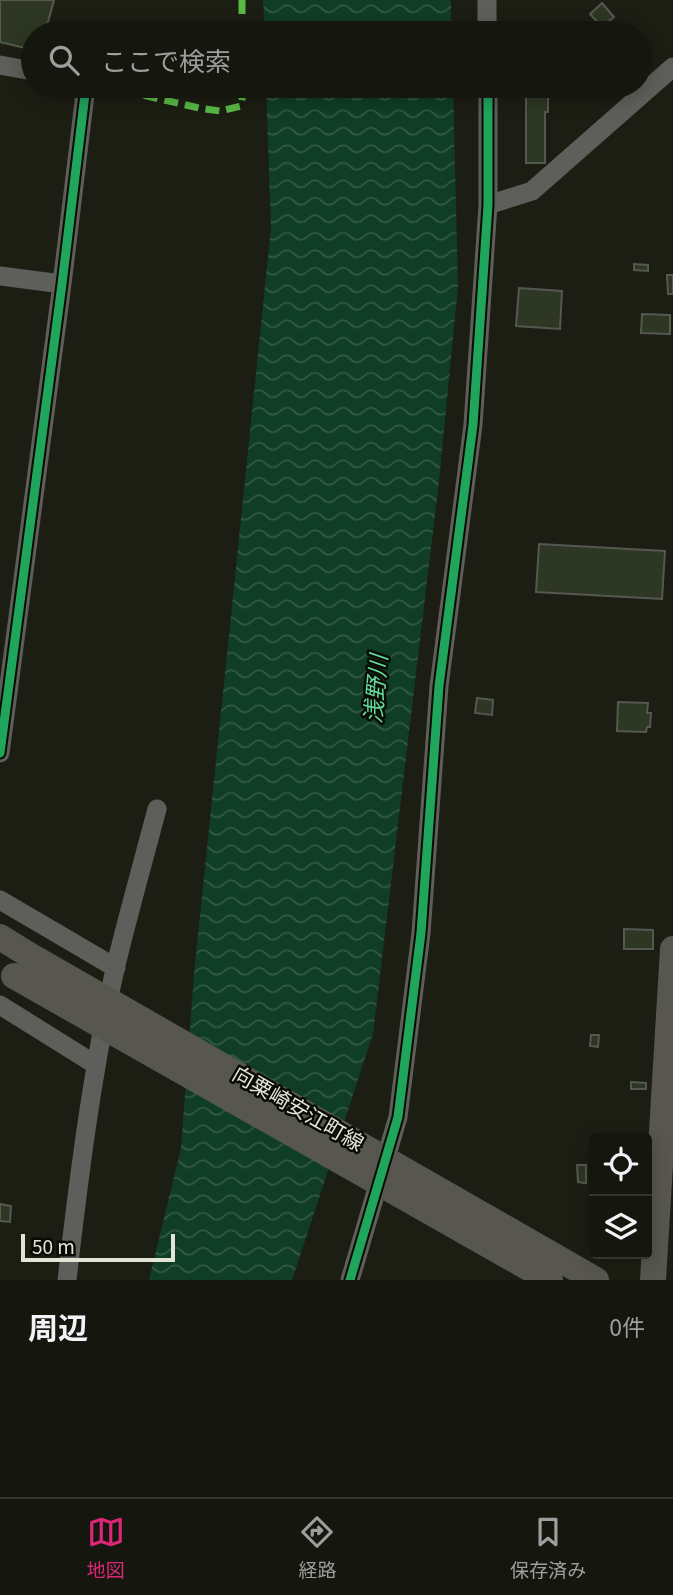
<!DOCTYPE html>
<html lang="ja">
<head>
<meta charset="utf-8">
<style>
  body { margin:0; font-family:Georgia,"Noto Sans JP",serif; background:#1e1f17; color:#f1f3f6 }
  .controls { position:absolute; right:21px; bottom:21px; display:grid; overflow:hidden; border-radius:7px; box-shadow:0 4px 18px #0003 }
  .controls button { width:63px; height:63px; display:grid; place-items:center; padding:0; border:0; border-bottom:2px solid #34352e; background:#15160e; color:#f1f3f6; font:35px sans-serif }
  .scale { position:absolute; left:21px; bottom:18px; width:154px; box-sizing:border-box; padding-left:7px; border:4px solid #e1e4d6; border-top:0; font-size:19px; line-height:24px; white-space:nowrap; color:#e1e4d6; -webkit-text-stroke:5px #0a0b04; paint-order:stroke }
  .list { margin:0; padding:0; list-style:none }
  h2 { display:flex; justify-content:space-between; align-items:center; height:91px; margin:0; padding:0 28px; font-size:30px }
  h2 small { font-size:23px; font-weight:400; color:#9d9f9e }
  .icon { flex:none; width:38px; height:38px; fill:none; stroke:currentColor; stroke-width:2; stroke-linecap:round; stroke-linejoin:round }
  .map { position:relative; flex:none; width:673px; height:1280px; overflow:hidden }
  .search { position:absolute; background:#15160e; box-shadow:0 4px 18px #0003; left:21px; right:21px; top:21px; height:77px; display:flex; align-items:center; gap:18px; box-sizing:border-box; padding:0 24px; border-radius:38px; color:#9d9f9e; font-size:26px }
  .sheet { height:217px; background:#15160e }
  nav { display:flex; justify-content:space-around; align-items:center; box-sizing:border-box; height:98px; border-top:2px solid #34352e; background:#15160e; font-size:19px; color:#9d9f9e }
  nav a { display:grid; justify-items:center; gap:4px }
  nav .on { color:#db2777 }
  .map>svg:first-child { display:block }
  .water { fill:url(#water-waves) }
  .building { fill:#2d3723; stroke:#555850; stroke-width:2 }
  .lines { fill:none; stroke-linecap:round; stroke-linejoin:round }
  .street { stroke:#5e5e5a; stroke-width:19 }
  .secondary { stroke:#57564f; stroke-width:26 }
  .secondary-bridge { stroke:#57564f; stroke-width:26 }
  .quiet { stroke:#58b947; stroke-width:7; stroke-dasharray:14 7; stroke-linecap:butt }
  .cycleway-casing { stroke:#0a0b04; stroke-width:13 }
  .cycleway { stroke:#20a55d; stroke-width:9 }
  .labels { text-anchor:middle; stroke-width:5; stroke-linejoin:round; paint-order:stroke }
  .street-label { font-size:21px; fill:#e1e4d6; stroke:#0a0b04 }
  .water-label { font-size:23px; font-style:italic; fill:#60db9a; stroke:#0a0b04 }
</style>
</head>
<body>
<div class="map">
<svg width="673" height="1280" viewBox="0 0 673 1280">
  <defs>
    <pattern id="water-waves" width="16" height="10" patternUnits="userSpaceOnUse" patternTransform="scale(1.75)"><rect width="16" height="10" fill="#0f3d26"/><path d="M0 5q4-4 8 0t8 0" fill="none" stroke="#325945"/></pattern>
  </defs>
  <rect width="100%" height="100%" fill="#1c1e13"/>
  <path class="water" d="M 263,0 L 451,0 L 451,33 L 265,33 Z
    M 266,86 L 453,86 L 458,286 L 439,481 L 373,1034 L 292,1280 L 149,1280 L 181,1148 L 194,974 L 271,228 Z"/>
  <path class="building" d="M 0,0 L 54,0 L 45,33 L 33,33 L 33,50 L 0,42 Z
    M 602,3 L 614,17 L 602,27 L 590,14 Z
    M 101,23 L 121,27 L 120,33 L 77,33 L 79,27 L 99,31 Z
    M 526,86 L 545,86 L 545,94 L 526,94 Z
    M 580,86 L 587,89 L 577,97 L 573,92 Z
    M 526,94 L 548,94 L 548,112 L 545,112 L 545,163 L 526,163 Z
    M 634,264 L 648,265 L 648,271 L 634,270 Z
    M 667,275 L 673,275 L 673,294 L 668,294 Z
    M 519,288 L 562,291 L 560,329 L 516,326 Z
    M 642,314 L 670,315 L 670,334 L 641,333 Z
    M 539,544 L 665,551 L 662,599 L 536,592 Z
    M 477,698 L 493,700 L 492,715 L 475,713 Z
    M 618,702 L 648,703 L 647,713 L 651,713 L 650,727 L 647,727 L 646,732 L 617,731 Z
    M 624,929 L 653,930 L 653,949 L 624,949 Z
    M 591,1035 L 599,1035 L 598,1047 L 590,1046 Z
    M 631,1082 L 646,1083 L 646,1089 L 631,1089 Z
    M 577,1165 L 586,1165 L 586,1183 L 578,1182 Z
    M 0,1204 L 11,1206 L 10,1222 L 0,1221 Z"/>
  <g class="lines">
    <path class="street" d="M 487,0 L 487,33
      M 0,65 L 33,71
      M 488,205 L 532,191 L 673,67
      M 0,276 L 62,284
      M 0,753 L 62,284 L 86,86
      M 0,900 L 116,968
      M 0,1005 L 96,1065
      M 67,1280 C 79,1176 92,1072 115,969 C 128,915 143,862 157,809
      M 350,1280 L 398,1117 L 421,933 L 439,686 L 473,425 L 488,205 L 488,86"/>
    <path class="secondary" d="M 0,937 L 29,955
      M 653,1280 L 673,949"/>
    <path class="secondary-bridge" d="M 29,955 L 596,1280
      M 14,976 L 550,1280"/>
    <path class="quiet" d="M 242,0 L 242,33
      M 103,86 L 199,108 L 220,111 L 241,106 L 244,86"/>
    <g class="cycleway-casing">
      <path id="cycleway" d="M 0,753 L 62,284 L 86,86
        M 350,1280 L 398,1117 L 421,933 L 439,686 L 473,425 L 488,205 L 488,86"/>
    </g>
    <use href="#cycleway" class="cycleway"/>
  </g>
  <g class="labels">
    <g class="street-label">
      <text transform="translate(298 1109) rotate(30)" y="7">向粟崎安江町線</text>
    </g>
    <g class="water-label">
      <text transform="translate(376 689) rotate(-85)" y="8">浅野川</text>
    </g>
  </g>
</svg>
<div class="controls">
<button><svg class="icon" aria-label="locate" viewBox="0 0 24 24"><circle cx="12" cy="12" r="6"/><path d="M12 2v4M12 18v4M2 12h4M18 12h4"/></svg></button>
<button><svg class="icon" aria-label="layers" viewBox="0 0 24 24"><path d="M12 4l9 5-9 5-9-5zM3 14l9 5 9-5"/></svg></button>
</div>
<div class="scale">50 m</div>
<div class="search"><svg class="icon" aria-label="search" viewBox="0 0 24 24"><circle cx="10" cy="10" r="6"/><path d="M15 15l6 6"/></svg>ここで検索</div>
</div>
<section class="sheet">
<h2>周辺<small>0件</small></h2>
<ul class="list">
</ul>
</section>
<nav>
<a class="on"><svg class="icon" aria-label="map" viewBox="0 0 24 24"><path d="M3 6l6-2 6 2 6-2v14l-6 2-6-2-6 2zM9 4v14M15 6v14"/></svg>地図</a>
<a><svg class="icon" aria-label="directions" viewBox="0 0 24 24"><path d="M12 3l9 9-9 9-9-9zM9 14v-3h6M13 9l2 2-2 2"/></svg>経路</a>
<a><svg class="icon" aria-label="saved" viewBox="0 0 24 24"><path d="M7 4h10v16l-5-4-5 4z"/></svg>保存済み</a>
</nav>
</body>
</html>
